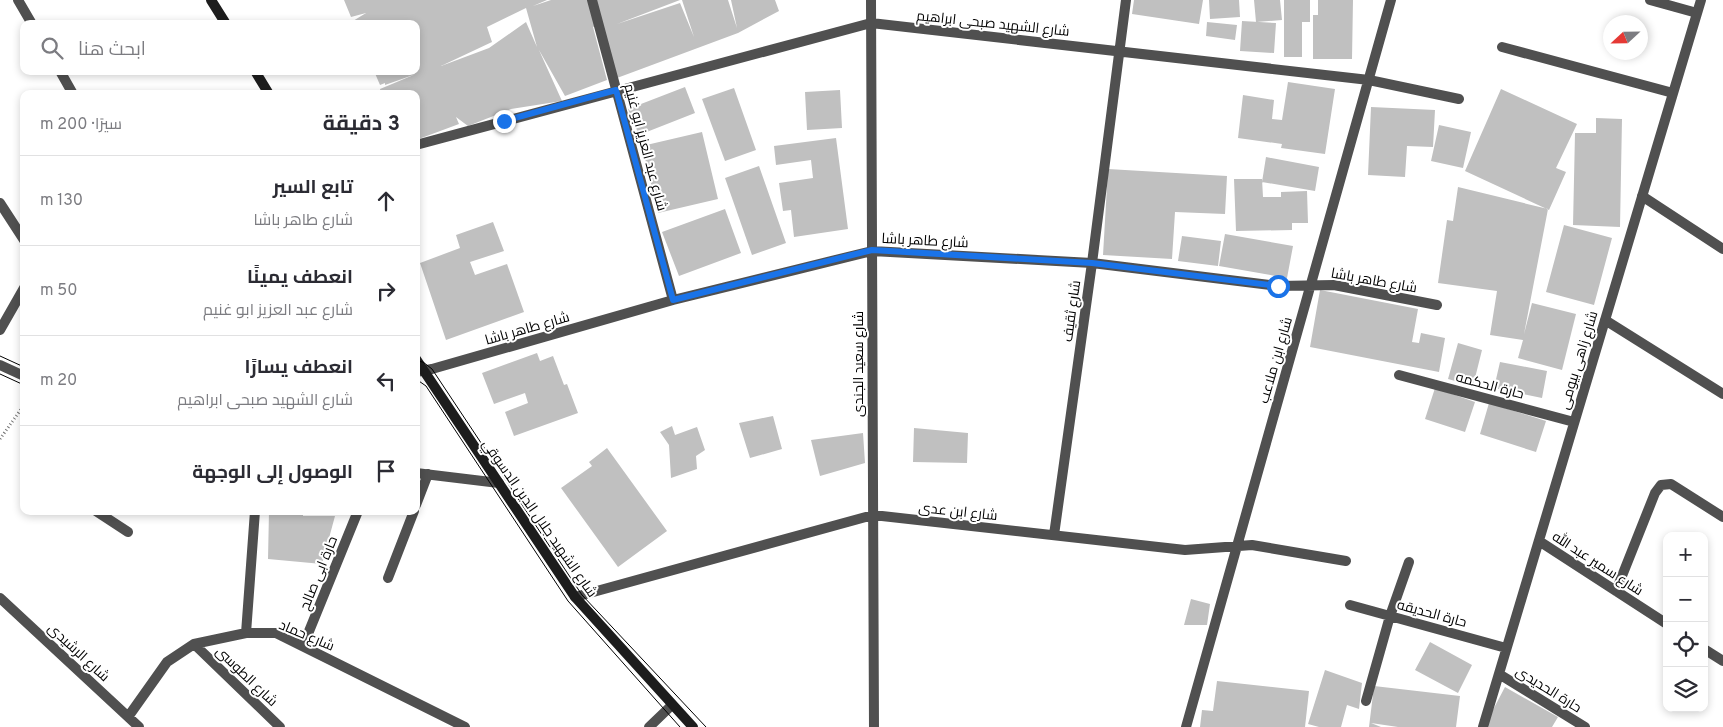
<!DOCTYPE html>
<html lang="ar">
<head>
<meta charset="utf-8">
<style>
  body { margin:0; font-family:Overpass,Cairo,sans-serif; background:#f7f7f7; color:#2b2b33; direction:rtl }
  .controls { position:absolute; right:15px; bottom:15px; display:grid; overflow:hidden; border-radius:10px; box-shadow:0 2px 8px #0003 }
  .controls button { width:45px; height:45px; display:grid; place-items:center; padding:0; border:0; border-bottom:1px solid #e1e1e2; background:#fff; color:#2b2b33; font:25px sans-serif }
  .compass { position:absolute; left:1603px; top:15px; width:45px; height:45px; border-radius:50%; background:#fff; box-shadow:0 2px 8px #0003; rotate:248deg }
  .stop { position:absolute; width:15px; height:15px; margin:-11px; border:4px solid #1a73e8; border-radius:50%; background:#fff }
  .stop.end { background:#1a73e8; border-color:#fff; box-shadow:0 1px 5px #0008 }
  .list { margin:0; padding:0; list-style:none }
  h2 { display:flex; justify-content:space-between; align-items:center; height:65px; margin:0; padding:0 20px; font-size:21px }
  h2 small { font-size:16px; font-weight:400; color:#7c7c81 }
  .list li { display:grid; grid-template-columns:32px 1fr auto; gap:15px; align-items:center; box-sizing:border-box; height:90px; padding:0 20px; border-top:1px solid #e1e1e2 }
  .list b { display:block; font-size:19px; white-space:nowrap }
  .list p { margin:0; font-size:16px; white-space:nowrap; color:#7c7c81 }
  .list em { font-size:16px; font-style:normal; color:#7c7c81 }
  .icon { flex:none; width:28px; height:28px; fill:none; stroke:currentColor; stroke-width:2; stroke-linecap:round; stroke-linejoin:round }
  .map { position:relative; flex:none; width:1723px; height:727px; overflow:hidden; direction:ltr }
  .search { position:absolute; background:#fff; box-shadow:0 2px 8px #0003; left:20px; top:20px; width:400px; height:55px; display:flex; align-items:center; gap:12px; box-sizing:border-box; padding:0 18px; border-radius:10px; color:#7c7c81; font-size:19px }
  .panel { position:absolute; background:#fff; box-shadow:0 2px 8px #0003; left:20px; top:90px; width:400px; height:425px; border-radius:10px; direction:rtl }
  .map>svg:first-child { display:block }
  .building { fill:#c0c0c0; fill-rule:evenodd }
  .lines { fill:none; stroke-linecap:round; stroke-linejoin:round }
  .path { stroke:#727272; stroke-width:3; stroke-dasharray:1 2.5; stroke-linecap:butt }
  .street { stroke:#505050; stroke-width:10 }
  .secondary { stroke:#1d1d1d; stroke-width:10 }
  .tram { stroke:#000; stroke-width:1 }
  .route { stroke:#1a73e8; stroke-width:6 }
  .labels { text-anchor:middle; stroke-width:4; stroke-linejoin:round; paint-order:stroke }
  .street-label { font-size:14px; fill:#000; stroke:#fff }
</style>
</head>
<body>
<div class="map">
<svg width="1723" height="727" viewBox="0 0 1723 727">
  <rect width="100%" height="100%" fill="#fff"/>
  <path class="building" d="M 344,0 L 547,0 L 533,6 L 551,0 L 591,0 L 599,25 L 593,27 L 607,80 L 565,96 L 539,50 L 562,101 L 511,109 L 468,126 L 456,117 L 459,124 L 416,140 L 416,94 L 381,94 L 380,89 L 416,74 L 385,85 L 385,83 L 380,85 L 374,71 L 416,71 L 416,24 L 354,24 L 353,21 L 366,13 L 351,17 ZM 526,8 L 537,47 L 526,22 L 489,48 L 441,66 L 492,42 L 487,27 Z
    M 593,0 L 680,0 L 617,24 L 680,3 L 694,37 L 682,0 L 728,0 L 737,28 L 731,0 L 775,0 L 779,11 L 738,33 L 617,78 Z
    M 1134,0 L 1203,0 L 1199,24 L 1132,14 Z
    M 1209,0 L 1239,0 L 1240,17 L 1210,19 Z
    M 1254,0 L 1280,0 L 1282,20 L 1256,22 Z
    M 1284,0 L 1310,0 L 1310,22 L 1302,22 L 1302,57 L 1284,57 Z
    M 1318,0 L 1353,0 L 1352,59 L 1313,59 L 1313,15 L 1318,15 Z
    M 1242,21 L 1276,23 L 1274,53 L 1240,51 Z
    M 1207,22 L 1237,25 L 1235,40 L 1206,36 Z
    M 1288,82 L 1335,89 L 1325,154 L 1281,148 L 1282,144 L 1238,138 L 1243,95 L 1274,100 L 1272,119 L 1282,120 Z
    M 685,87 L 695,113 L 639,135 L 628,109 Z
    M 734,88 L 756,150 L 725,161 L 702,99 Z
    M 1501,89 L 1577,124 L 1556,168 L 1566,172 L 1549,210 L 1465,171 Z
    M 840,90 L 842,128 L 807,130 L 805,92 Z
    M 1371,107 L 1435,110 L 1433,147 L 1407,146 L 1405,177 L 1368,175 Z
    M 1596,118 L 1622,119 L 1620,227 L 1573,225 L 1575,133 L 1596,133 Z
    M 1439,125 L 1471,132 L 1463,168 L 1431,161 Z
    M 702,132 L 718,199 L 658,213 L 642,146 Z
    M 836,138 L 848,229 L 794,237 L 791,210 L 783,211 L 779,183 L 813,178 L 811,160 L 776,165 L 774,146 Z
    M 1266,157 L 1319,167 L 1315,191 L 1262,182 Z
    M 759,166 L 786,243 L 752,255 L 725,178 Z
    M 1108,169 L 1227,176 L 1225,214 L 1175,212 L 1172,259 L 1103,255 Z
    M 1234,179 L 1262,179 L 1263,197 L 1281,197 L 1281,192 L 1307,191 L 1308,223 L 1292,223 L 1292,230 L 1236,231 Z
    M 1458,187 L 1548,209 L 1524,334 L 1532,303 L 1576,314 L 1562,370 L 1518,358 L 1523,340 L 1490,335 L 1497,291 L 1438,283 L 1447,220 L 1453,221 Z
    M 725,209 L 741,253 L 679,276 L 662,232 Z
    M 493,222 L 504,251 L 470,262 L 475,275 L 507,264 L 524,312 L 446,340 L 420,263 L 460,248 L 456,235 Z
    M 1564,225 L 1612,238 L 1594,305 L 1546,292 Z
    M 1225,234 L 1293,246 L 1287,278 L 1219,266 Z
    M 1182,236 L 1221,241 L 1218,266 L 1178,261 Z
    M 1320,290 L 1418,309 L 1412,342 L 1419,343 L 1421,333 L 1445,338 L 1439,372 L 1310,347 Z
    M 1458,343 L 1482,350 L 1473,386 L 1448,379 Z
    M 537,353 L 540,361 L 553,356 L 564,385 L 567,384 L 578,413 L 514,436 L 505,412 L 528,403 L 525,393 L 494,404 L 482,373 Z
    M 1500,362 L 1547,371 L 1542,398 L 1494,388 Z
    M 1435,388 L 1475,402 L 1465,432 L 1425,419 Z
    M 1489,403 L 1546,421 L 1536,452 L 1480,434 Z
    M 773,416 L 782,449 L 750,458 L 739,423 Z
    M 672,426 L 675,435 L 697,427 L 705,450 L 696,456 L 697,469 L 671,478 L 669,445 L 660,432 Z
    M 914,428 L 968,433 L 967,463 L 913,462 Z
    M 863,433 L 865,463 L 820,476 L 811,440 Z
    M 607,448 L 667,531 L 618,567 L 561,488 L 592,466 L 589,462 Z
    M 269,511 L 303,511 L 303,516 L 335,516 L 322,564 L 268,559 Z
    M 1191,599 L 1210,604 L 1207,625 L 1184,625 Z
    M 1430,642 L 1472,665 L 1458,693 L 1415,670 Z
    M 1325,670 L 1362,683 L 1359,709 L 1347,705 L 1341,727 L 1319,727 L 1308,724 Z
    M 1217,681 L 1309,691 L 1305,727 L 1200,727 L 1202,710 L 1213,711 Z
    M 1374,686 L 1460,696 L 1456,727 L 1398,727 L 1371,723 L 1381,727 L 1369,727 Z
    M 1505,687 L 1558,717 L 1552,727 L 1489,727 L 1485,725 Z"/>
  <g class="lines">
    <path class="path" d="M 0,439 L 24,405"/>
    <path class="street" d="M 18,0 L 32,24
      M 592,0 L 673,300
      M 871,0 L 874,727
      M 1650,0 L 1697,13
      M 1502,47 L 1673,93
      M 60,71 L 73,94
      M 416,145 L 871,23 L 1369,80 L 1459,99
      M 1642,196 L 1723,249
      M 0,203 L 24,240
      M 1605,320 L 1723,394
      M 0,330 L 24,288
      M 0,365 L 24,376
      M 416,372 L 432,369 L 673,300 L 872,251 L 1092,263 L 1278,286 L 1334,285 L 1437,305
      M 1399,375 L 1574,422
      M 416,473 L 499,483
      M 416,505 L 428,474
      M 96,511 L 128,532
      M 1054,535 L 1092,263 L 1126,0
      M 1539,541 L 1667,624
      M 388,578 L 414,511
      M 1616,591 L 1655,493 L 1661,485 L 1671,484 L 1723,517
      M 575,597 L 873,515 L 1185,550 L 1252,545 L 1346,561
      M 0,598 L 139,727
      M 1350,605 L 1506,648
      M 246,633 L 255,511
      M 194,644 L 280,727
      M 303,646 L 358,511
      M 1704,649 L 1723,661
      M 1499,674 L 1585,727
      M 1366,701 L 1390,616 L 1409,562
      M 128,717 L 167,662 L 194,644 L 246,633 L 276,633 L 465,727
      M 649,727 L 672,705
      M 1186,727 L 1391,0
      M 1483,727 L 1701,0"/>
    <path class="secondary" d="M 211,0 L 226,24
      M 255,71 L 269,94
      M 416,359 L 575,597 L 693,727"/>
    <path class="tram" d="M 0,356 L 24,367
      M 416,361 L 423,362 L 432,369 L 582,595 L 706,727
      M 0,374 L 24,385
      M 416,379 L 426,386 L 568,601 L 680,727"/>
  </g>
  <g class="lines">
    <path class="route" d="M 504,121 L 616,90 L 673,300 L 872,250 L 1092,263 L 1278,286"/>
  </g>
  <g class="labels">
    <g class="street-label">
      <text transform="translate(993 23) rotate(6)" y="5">شارع الشهيد صبحى ابراهيم</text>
      <text transform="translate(646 147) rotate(75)" y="5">شارع عبد العزيز ابو غنيم</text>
      <text transform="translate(925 240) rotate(3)" y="5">شارع طاهر باشا</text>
      <text transform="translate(1374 280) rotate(10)" y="5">شارع طاهر باشا</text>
      <text transform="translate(1071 311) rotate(-82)" y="5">شارع ثقيف</text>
      <text transform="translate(527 328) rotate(-16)" y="5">شارع طاهر باشا</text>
      <text transform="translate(1275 360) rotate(-74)" y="5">شارع ابن ملاعب</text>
      <text transform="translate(1578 360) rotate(-73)" y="5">شارع زاهى بيومى</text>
      <text transform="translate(858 364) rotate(-90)" y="5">شارع سعيد الجندى</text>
      <text transform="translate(1490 385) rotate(15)" y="5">حارة الحكمه</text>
      <text transform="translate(958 511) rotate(6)" y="5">شارع ابن عدى</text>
      <text transform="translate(540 518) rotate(55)" y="5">شارع الشهيد جلال الدين الدسوقي</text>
      <text transform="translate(1598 563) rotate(33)" y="5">شارع سمير عبد الله</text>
      <text transform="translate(318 573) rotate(-68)" y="5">حارة ابى صالح</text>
      <text transform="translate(1432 613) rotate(15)" y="5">حارة الحديقه</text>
      <text transform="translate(307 635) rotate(23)" y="5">شارع حماد</text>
      <text transform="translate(79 652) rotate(43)" y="5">شارع الرشيدى</text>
      <text transform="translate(247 676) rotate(44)" y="5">شارع الطوسى</text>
      <text transform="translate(1549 689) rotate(32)" y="5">حارة الحديدى</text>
    </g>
  </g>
</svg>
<div class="controls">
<button>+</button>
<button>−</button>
<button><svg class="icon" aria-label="locate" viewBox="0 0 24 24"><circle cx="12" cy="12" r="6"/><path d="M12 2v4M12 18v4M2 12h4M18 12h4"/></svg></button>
<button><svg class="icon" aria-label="layers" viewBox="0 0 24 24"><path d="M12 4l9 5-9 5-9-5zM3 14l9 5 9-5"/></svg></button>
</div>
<svg class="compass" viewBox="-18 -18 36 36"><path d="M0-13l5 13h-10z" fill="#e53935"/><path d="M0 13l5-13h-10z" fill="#7c7c81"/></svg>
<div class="stop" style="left:1278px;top:286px"></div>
<div class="stop end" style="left:504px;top:121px"></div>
<div class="search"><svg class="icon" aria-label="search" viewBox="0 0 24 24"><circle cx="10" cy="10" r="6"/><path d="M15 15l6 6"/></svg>ابحث هنا</div>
<section class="panel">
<h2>3 دقيقة<small>سيرًا · 200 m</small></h2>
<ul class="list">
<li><svg class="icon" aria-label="ahead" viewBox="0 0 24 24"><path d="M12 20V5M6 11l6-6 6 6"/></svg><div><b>تابع السير</b><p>شارع طاهر باشا</p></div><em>130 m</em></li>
<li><svg class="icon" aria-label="right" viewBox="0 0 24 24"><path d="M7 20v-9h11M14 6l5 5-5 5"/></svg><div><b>انعطف يمينًا</b><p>شارع عبد العزيز ابو غنيم</p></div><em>50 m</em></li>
<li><svg class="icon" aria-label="left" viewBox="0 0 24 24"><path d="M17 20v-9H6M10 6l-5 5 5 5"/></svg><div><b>انعطف يسارًا</b><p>شارع الشهيد صبحى ابراهيم</p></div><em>20 m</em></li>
<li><svg class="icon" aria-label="arrive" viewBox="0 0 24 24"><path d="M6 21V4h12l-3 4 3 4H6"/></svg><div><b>الوصول إلى الوجهة</b></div></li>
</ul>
</section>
</div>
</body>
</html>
